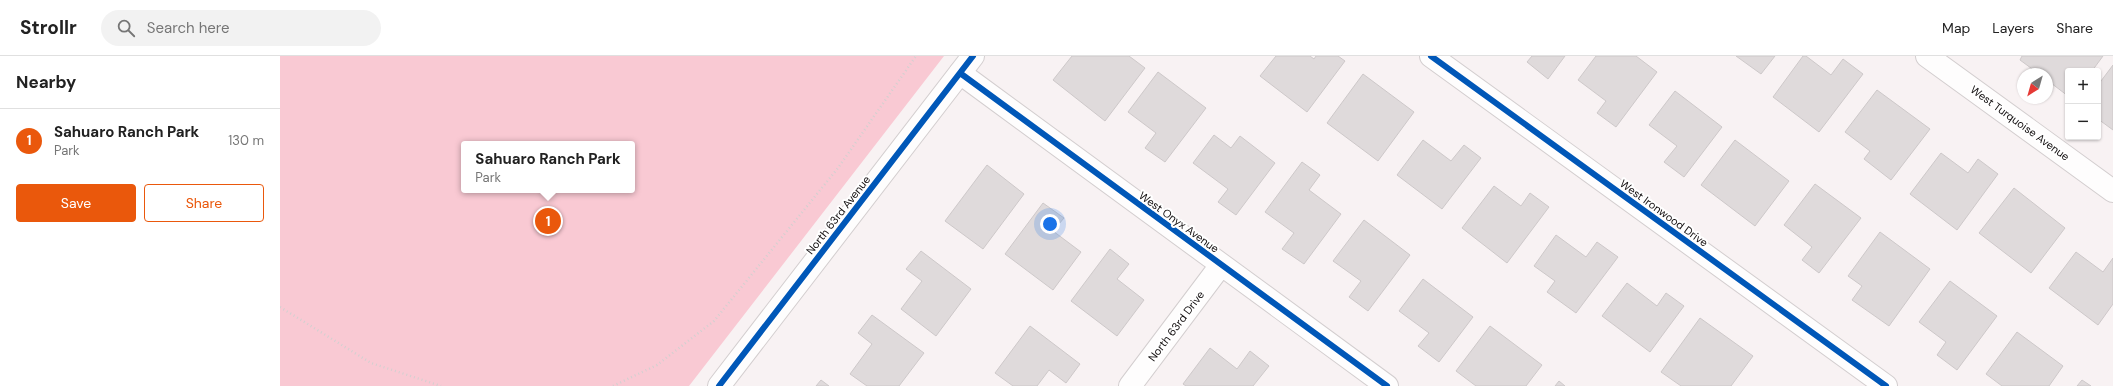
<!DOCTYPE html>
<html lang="en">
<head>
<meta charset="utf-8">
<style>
  body { margin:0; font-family:"DM Sans",sans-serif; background:#f2f2f2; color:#222 }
  .controls { position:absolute; right:12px; top:12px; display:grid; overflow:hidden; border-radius:4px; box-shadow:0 1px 3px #0004 }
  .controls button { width:36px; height:36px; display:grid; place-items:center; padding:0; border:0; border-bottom:1px solid #e0e0e0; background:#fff; color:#222; font:20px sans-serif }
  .compass { position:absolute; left:1737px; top:12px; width:36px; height:36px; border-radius:50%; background:#fff; box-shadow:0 1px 3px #0004; rotate:217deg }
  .you { position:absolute; left:770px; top:168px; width:14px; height:14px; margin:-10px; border:3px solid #fff; border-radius:50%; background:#1a73e8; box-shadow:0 0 0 6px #1a73e833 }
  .badge { display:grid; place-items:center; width:26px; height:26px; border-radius:50%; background:#ea580c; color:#fff; font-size:13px; font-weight:700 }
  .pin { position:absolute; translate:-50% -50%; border:2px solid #fff; box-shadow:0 1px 4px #0006 }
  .popup { position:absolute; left:181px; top:85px; width:174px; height:52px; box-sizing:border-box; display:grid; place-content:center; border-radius:4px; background:#fff; filter:drop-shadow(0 1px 3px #0005); font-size:13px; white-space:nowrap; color:#767676 }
  .popup b { font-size:15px; color:#222 }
  .popup::after { content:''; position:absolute; left:50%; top:100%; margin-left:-8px; border:8px solid transparent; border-top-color:#fff }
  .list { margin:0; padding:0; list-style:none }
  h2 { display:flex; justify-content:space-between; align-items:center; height:52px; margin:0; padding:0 16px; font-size:17px }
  h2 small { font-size:13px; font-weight:400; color:#767676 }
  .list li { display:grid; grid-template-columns:26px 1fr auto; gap:12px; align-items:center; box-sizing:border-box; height:64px; padding:0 16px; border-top:1px solid #e0e0e0 }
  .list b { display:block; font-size:15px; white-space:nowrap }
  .list p { margin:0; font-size:13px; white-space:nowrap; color:#767676 }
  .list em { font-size:13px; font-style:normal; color:#767676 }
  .actions { display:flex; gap:8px; padding:12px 16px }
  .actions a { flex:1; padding:9px 0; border:1px solid #ea580c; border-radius:4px; text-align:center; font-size:14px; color:#ea580c }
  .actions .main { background:#ea580c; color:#fff }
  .icon { flex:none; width:22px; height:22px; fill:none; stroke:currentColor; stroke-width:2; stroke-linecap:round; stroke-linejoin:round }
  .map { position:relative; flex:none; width:1833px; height:330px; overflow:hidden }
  header { display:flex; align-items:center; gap:24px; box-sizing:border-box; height:56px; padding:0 20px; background:#fff; border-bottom:1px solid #e0e0e0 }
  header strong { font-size:19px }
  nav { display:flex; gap:22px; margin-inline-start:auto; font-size:14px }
  .search { width:280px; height:36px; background:#f2f2f2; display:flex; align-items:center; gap:10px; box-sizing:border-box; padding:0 14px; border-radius:22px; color:#767676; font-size:15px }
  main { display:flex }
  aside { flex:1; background:#fff }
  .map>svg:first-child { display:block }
  .green { fill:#f9c9d3; fill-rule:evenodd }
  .building { fill:#dfdadb; stroke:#cdc8c9 }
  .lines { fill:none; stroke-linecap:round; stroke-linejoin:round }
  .minor-casing { stroke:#d3cecf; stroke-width:24 }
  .tertiary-casing { stroke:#d3cecf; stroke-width:24 }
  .path { stroke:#d2d0d0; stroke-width:2.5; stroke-dasharray:1 3; stroke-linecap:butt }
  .minor { stroke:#fefdfd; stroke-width:22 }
  .tertiary { stroke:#fefdfd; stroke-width:22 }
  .cycleway-casing { stroke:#fff; stroke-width:8 }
  .cycleway { stroke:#0057b8; stroke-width:6 }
  .labels { text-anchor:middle; stroke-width:4; stroke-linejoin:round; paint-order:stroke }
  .street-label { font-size:11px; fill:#0f0b0c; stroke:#fff }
</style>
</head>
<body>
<header>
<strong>Strollr</strong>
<div class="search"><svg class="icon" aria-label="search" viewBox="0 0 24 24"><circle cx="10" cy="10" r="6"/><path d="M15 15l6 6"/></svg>Search here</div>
<nav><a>Map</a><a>Layers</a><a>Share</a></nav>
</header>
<main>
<aside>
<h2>Nearby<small></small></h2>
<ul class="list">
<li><span class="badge">1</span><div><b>Sahuaro Ranch Park</b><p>Park</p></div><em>130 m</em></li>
</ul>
<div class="actions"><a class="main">Save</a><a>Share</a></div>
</aside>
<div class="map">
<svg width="1833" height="330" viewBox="0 0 1833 330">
  <rect width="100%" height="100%" fill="#f8f2f3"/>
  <path class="green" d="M 0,0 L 664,0 L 409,330 L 0,330 ZM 184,88 L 352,88 L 352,134 L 184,134 Z"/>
  <path class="building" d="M 792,0 L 849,0 L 865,12 L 825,65 L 773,24 Z
    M 996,0 L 1030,0 L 1034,3 L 1036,0 L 1058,0 L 1065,5 L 1027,56 L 980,20 Z
    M 1252,0 L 1285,0 L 1268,23 L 1247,6 Z
    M 1316,0 L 1356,0 L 1377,16 L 1336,71 L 1317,57 L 1326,45 L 1298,24 Z
    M 1456,0 L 1495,0 L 1481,18 Z
    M 1523,0 L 1526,0 L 1551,19 L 1563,3 L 1583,18 L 1539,76 L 1493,41 Z
    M 1742,0 L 1823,0 L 1812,15 L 1788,15 L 1788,40 L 1767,24 L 1767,18 L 1759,18 L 1740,4 Z
    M 1833,9 L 1833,74 L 1818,63 L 1818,29 Z
    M 878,16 L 926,52 L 885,106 L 865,92 L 876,77 L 848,56 Z
    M 1083,18 L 1134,56 L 1098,105 L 1047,67 Z
    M 1597,34 L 1650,73 L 1611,124 L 1584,103 L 1590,95 L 1565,76 Z
    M 1395,35 L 1442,71 L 1404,121 L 1384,106 L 1397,90 L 1369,69 Z
    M 934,79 L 951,92 L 960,80 L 995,107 L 956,159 L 938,146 L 948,133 L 913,107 Z
    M 1143,84 L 1171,105 L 1184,89 L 1201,102 L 1162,153 L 1117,119 Z
    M 1455,84 L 1509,125 L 1475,170 L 1421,129 Z
    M 1661,97 L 1688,117 L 1698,103 L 1718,118 L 1677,174 L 1630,138 Z
    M 1022,106 L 1040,119 L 1029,134 L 1061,158 L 1024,208 L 1002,193 L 1014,177 L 985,156 Z
    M 707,109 L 744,138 L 703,193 L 665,165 Z
    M 1535,128 L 1581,162 L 1539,217 L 1522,204 L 1532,191 L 1504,169 Z
    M 1214,130 L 1241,150 L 1250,137 L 1269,151 L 1227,207 L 1182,172 Z
    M 1734,132 L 1785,172 L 1751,217 L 1699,177 Z
    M 763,147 L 784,162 L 773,175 L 801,196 L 773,234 L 725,198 Z
    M 1084,164 L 1130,199 L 1088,255 L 1069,241 L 1081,225 L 1053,205 Z
    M 1600,176 L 1650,213 L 1609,270 L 1572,244 L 1582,230 L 1568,220 Z
    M 1276,179 L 1306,201 L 1317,186 L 1338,201 L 1296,257 L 1267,236 L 1275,225 L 1254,210 Z
    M 830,193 L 849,208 L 837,223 L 864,244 L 837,280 L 791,245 Z
    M 641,195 L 691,233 L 656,280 L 621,253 L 642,225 L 626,213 Z
    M 1796,196 L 1823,216 L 1833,202 L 1833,248 L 1818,269 L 1769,232 Z
    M 1143,223 L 1193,261 L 1159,306 L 1138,290 L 1149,277 L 1119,255 Z
    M 1670,225 L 1717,260 L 1677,314 L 1657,299 L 1666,286 L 1639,266 Z
    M 1347,227 L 1377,250 L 1386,237 L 1404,250 L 1370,296 L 1322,260 Z
    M 592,259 L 644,297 L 619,330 L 587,330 L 570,318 L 592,288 L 578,277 Z
    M 1420,262 L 1473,300 L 1451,330 L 1401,330 L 1381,316 Z
    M 750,270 L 800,308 L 786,327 L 769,314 L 757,330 L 733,330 L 715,317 Z
    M 1210,270 L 1262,309 L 1246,330 L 1196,330 L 1176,315 Z
    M 1737,276 L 1783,310 L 1769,330 L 1722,330 L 1706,318 Z
    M 930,292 L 957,313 L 970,295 L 989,310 L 973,330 L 906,330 L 903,328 Z
    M 541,324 L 549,330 L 536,330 Z
    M 1802,324 L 1811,330 L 1797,330 Z
    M 1279,325 L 1285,330 L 1275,330 Z"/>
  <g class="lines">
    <g class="minor-casing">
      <path id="minor" d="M 1151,0 L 1606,330
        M 1647,0 L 1833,135
        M 680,17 L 1107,330
        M 850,330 L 941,209"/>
    </g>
    <g class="tertiary-casing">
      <path id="tertiary" d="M 439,330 L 693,0"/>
    </g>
    <path class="path" d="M 0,251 L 91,307 L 161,330
      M 333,330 L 377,309 L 434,265 L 558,112 L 636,0"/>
    <use href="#minor" class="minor"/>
    <use href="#tertiary" class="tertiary"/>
    <g class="cycleway-casing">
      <path id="cycleway" d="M 1151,0 L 1606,330
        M 680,17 L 1107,330
        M 439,330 L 693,0"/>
    </g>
    <use href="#cycleway" class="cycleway"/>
  </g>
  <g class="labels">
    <g class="street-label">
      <text transform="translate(1740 67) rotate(36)" y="4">West Turquoise Avenue</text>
      <text transform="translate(1384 157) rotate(36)" y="4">West Ironwood Drive</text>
      <text transform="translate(558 159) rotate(-52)" y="4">North 63rd Avenue</text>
      <text transform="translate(899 166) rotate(36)" y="4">West Onyx Avenue</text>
      <text transform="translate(896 270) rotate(-53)" y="4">North 63rd Drive</text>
    </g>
  </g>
</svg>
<div class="controls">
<button>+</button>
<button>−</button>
</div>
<svg class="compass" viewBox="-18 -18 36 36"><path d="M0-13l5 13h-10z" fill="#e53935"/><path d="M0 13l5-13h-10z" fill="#767676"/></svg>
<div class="you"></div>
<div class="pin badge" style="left:268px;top:165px">1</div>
<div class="popup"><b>Sahuaro Ranch Park</b>Park</div>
</div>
</main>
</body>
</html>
